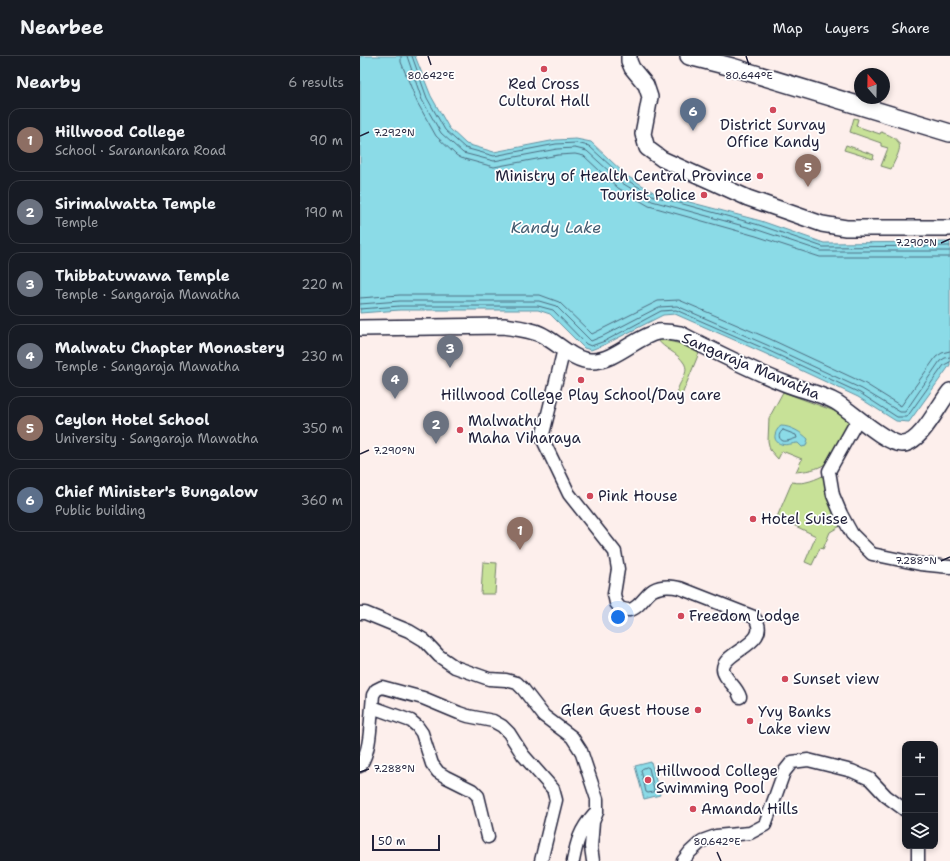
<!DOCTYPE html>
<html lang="en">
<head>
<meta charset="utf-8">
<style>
  body { margin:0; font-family:"Shantell Sans",sans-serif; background:#20242c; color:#f1f3f6 }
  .controls { position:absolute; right:12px; bottom:12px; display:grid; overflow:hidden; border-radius:8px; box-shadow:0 2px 6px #0003 }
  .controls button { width:36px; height:36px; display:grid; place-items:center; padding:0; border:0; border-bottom:1px solid #363941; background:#171b24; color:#f1f3f6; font:20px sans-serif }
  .compass { position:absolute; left:494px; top:12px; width:36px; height:36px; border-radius:50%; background:#171b24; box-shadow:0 2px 6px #0003; rotate:340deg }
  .scale { position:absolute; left:12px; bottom:10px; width:68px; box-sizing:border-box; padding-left:4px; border:2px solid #22223b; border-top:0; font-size:11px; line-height:14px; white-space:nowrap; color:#22223b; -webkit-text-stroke:3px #fff; paint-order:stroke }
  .you { position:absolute; left:258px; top:561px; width:14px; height:14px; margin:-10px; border:3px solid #fff; border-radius:50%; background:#1a73e8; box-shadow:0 0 0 6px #1a73e833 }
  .badge { display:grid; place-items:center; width:26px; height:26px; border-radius:50%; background:#d1495b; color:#fff; font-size:13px; font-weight:700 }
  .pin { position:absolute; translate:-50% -33px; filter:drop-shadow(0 1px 2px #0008) }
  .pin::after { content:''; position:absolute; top:21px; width:14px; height:12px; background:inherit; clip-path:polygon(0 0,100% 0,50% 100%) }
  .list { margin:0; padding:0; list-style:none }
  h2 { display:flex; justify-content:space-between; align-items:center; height:52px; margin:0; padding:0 16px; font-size:17px }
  h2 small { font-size:13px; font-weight:400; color:#9ea1a6 }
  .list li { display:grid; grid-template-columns:26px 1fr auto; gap:12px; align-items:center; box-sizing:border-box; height:64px; margin:0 8px 8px; padding:0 8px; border:1px solid #363941; border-radius:12px }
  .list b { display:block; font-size:15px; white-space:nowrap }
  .list p { margin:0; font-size:13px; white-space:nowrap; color:#9ea1a6 }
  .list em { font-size:13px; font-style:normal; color:#9ea1a6 }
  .icon { flex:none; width:22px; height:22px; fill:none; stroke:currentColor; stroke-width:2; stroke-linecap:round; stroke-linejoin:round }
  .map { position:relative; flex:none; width:590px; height:805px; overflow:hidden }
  header { display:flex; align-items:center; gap:24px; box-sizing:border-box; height:56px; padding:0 20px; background:#171b24; border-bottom:1px solid #363941 }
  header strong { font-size:19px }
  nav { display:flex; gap:22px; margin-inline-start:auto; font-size:14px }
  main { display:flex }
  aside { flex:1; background:#171b24 }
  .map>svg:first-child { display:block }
  .green { fill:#c7e197; stroke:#748269 }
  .water { fill:#8bdbe7; stroke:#6191a2 }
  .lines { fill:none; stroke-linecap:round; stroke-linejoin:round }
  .shore { stroke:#4c6c80; stroke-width:1 }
  .minor-casing { stroke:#22223b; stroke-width:15 }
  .major-casing { stroke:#22223b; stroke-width:18 }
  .highway-casing { stroke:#22223b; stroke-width:20 }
  .minor { stroke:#fff; stroke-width:12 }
  .major { stroke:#fff; stroke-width:15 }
  .highway { stroke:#fff; stroke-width:17 }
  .ticks { fill:none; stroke:#22223b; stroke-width:1.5 }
  .poi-dot { fill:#d1495b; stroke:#fff; stroke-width:1.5 }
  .labels { text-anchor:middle; stroke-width:3.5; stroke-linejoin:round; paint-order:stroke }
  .poi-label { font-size:15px; fill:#22223b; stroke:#fff; text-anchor:start }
  .street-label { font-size:15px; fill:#22223b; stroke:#fff }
  .water-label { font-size:16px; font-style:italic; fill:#425a6f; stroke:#fff }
  .ticks-label { font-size:10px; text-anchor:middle; fill:#22223b; stroke:#fff; stroke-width:3.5; stroke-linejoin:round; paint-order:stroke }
</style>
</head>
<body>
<header>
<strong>Nearbee</strong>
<nav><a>Map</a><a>Layers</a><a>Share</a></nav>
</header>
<main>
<aside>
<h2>Nearby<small>6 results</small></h2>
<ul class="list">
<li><span class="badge" style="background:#8d6e63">1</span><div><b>Hillwood College</b><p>School · Saranankara Road</p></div><em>90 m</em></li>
<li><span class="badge" style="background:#6b7280">2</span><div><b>Sirimalwatta Temple</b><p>Temple</p></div><em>190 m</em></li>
<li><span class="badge" style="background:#6b7280">3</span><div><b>Thibbatuwawa Temple</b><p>Temple · Sangaraja Mawatha</p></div><em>220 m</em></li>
<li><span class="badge" style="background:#6b7280">4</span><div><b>Malwatu Chapter Monastery</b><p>Temple · Sangaraja Mawatha</p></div><em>230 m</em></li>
<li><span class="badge" style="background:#8d6e63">5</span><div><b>Ceylon Hotel School</b><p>University · Sangaraja Mawatha</p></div><em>350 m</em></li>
<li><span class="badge" style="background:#5c6f8a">6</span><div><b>Chief Minister's Bungalow</b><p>Public building</p></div><em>360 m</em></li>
</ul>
</aside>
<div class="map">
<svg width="590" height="805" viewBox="0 0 590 805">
  <rect width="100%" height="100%" fill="#fdefec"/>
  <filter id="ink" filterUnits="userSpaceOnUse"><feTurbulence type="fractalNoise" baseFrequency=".025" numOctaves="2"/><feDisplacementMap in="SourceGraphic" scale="8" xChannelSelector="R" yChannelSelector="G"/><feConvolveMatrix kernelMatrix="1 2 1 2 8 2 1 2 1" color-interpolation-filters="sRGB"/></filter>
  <g filter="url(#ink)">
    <path class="green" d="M 494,62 L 498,63 L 496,70 L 520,78 L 521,76 C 548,85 540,93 531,113 L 521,110 L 528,92 L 521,90 L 521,87 L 490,76 Z
      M 486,89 L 514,99 L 513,103 L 484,94 Z
      M 300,283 L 321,288 L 339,297 L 319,346 C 319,342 317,337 318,333 C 320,324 330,317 324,307 C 318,297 303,292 298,284 Z
      M 423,336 L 488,360 C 491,367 487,372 484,378 C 472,405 468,413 436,416 L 442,403 L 422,395 L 418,403 L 410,394 L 408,385 L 409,362 Z
      M 467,418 L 482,469 L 470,476 L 463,493 L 460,492 L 452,509 L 445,506 L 456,480 L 417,461 L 432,426 C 445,429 456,423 467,418 Z
      M 123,506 L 137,507 L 135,538 L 121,538 Z"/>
    <path class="water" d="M 0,0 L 55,0 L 71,40 L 89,72 L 106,88 L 134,96 L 196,84 L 216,83 L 231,86 L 267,120 L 295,137 L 401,165 L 464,187 L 590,186 L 590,309 L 549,366 L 536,365 L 498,341 L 404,297 L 315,258 L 303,259 L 246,288 L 231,294 L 224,292 L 190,258 L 178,254 L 40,254 L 0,257 Z
      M 421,370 C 431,370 442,377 448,383 L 446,390 L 442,391 L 438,387 C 432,387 427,390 421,388 C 411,385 415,374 421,370 Z
      M 291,706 L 300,739 L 284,743 L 275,710 Z"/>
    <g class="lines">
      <path class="shore" d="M 41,0 L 41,6 L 57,46 L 76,80 L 96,99 L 101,102 L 134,111 L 198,99 L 215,98 L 224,100 L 258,132 L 289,150 L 396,180 L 460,201 L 590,201
        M 47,0 L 62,44 L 81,77 L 103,97 L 134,105 L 197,93 L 215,92 L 227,95 L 262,127 L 292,145 L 398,174 L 461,195 L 590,195
        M 52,0 L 67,42 L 85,74 L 105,92 L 134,100 L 196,88 L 216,87 L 229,90 L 265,123 L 294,140 L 399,169 L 463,191 L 590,190
        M 0,242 L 40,239 L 180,239 L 199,246 L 232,278 L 298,245 L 319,244 L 410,283 L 504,327 L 541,350 L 576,301 L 582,297 L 590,295
        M 0,248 L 40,245 L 179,245 L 196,250 L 231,285 L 243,280 L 299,251 L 317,250 L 407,289 L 502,333 L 540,356 L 545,356 L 580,305 L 585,302 L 590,301
        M 0,253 L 40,250 L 178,250 L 193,254 L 226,288 L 231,290 L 245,285 L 301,255 L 316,254 L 405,293 L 500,337 L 537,361 L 547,361 L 584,309 L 590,306
        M 423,374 L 436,379 L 437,382 C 433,383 427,386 423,385 C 417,382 419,377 423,374 Z
        M 287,711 L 289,712 L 294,734 L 293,736 L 288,737 L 286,736 L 281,714 L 282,713 Z"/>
      <g class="minor-casing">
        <path id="minor" d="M 204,293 L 182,382 L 209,438 L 255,496 L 258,513 L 254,538 L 256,547 L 260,552 C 263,553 266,554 269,554 C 279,553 285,539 293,534 C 302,529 311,530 320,532 L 394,561 C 414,587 363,595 363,613 C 363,622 377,630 380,641
          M 498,363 L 469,415 L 473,439 L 481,458 L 492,478 L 512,498 L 560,508 L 590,511
          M 0,557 L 5,557 L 49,575 L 64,584 L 79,600 L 95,611 L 129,623 L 146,624 L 157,627 L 163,633 L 184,660 L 212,681 L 221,695 L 237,743 L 237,756 L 233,766 L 231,791 L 233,805
          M 0,710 C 11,693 10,670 12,651
          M 128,781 L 118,740 L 112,734 L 86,721 L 78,716 L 72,708 L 62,677 L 57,670 L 51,665 L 12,651 L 13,639 L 16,634 L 22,631 L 63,642 L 99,657 L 108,660 L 133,665 L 142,670 L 149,677 L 163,699 L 193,733 L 196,744 L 181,805
          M 558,790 L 558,805
          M 213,805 C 217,785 220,774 234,758
          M 323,805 L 330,796 L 342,785 L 356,780 L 390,777 L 405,769 L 424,716 L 432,706 L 448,704 L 492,715 L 510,723 L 526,740 L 545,754"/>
      </g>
      <g class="major-casing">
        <path id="major" d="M 269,0 L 269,5 L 272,12 L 286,29 L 290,41 L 283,78 L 287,92 L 302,103 L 388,142 L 462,168 L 486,172 L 590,172
          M 0,272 L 144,270 C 157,272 169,273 180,278 C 196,285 213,305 231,305 C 254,306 277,280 298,276 C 305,275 313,277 320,278 C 354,295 388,313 424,327 C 441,334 460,337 476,346 C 491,355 526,388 542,388 C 561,388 579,348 590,335"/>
      </g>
      <g class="highway-casing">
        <path id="highway" d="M 329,0 L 372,11 L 590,77"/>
      </g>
      <use href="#minor" class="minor"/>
      <use href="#major" class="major"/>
      <use href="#highway" class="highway"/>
    </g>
  </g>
  <path class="ticks" d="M 68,0 L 71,9M 386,0 L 389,9M 0,80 L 9,76M 581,187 L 590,183M 0,398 L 9,394M 581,505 L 590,501M 0,716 L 9,713M 357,796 L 361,805"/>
  <g class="poi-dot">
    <circle cx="184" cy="13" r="4"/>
    <circle cx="413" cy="54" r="4"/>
    <circle cx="400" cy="120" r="4"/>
    <circle cx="344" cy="139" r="4"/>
    <circle cx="221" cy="324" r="4"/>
    <circle cx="100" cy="374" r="4"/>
    <circle cx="230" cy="440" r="4"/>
    <circle cx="393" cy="463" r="4"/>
    <circle cx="321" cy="560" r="4"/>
    <circle cx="425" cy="623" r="4"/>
    <circle cx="338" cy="654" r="4"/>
    <circle cx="390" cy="665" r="4"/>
    <circle cx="288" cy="724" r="4"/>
    <circle cx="333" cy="753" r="4"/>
  </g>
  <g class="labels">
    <g class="poi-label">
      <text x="184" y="33" text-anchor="middle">Red Cross<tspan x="184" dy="17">Cultural Hall</tspan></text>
      <text x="413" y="74" text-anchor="middle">District Survay<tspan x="413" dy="17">Office Kandy</tspan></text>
      <text x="392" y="125" text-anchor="end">Ministry of Health Central Province</text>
      <text x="336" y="144" text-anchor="end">Tourist Police</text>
      <text x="221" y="344" text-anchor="middle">Hillwood College Play School/Day care</text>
      <text x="108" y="370">Malwathu<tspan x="108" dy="17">Maha Viharaya</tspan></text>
      <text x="238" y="445">Pink House</text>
      <text x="401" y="468">Hotel Suisse</text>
      <text x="329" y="565">Freedom Lodge</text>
      <text x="433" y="628">Sunset view</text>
      <text x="330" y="659" text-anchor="end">Glen Guest House</text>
      <text x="398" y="661">Yvy Banks<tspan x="398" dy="17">Lake view</tspan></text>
      <text x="296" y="720">Hillwood College<tspan x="296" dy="17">Swimming Pool</tspan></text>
      <text x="341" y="758">Amanda Hills</text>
    </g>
    <g class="street-label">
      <text transform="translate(391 310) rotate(23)" y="5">Sangaraja Mawatha</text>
    </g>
    <g class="water-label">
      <text x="196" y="177">Kandy Lake</text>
    </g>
  </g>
  <g class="ticks-label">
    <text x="71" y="23">80.642°E</text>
    <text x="389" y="23">80.644°E</text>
    <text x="34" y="80">7.292°N</text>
    <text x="556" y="190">7.290°N</text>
    <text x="34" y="398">7.290°N</text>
    <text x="556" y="508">7.288°N</text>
    <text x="34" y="716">7.288°N</text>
    <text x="357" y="789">80.642°E</text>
  </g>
</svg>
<div class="controls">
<button>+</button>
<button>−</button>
<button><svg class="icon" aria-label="layers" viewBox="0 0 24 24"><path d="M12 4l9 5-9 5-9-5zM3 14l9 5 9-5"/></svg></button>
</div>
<svg class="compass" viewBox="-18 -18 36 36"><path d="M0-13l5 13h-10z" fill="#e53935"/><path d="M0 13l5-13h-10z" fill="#9ea1a6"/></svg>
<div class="scale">50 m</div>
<div class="you"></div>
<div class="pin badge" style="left:160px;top:494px;background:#8d6e63">1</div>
<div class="pin badge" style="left:76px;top:388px;background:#6b7280">2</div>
<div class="pin badge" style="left:90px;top:312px;background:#6b7280">3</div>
<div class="pin badge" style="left:35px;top:343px;background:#6b7280">4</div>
<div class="pin badge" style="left:448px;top:131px;background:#8d6e63">5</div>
<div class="pin badge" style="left:333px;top:75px;background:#5c6f8a">6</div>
</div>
</main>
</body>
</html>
